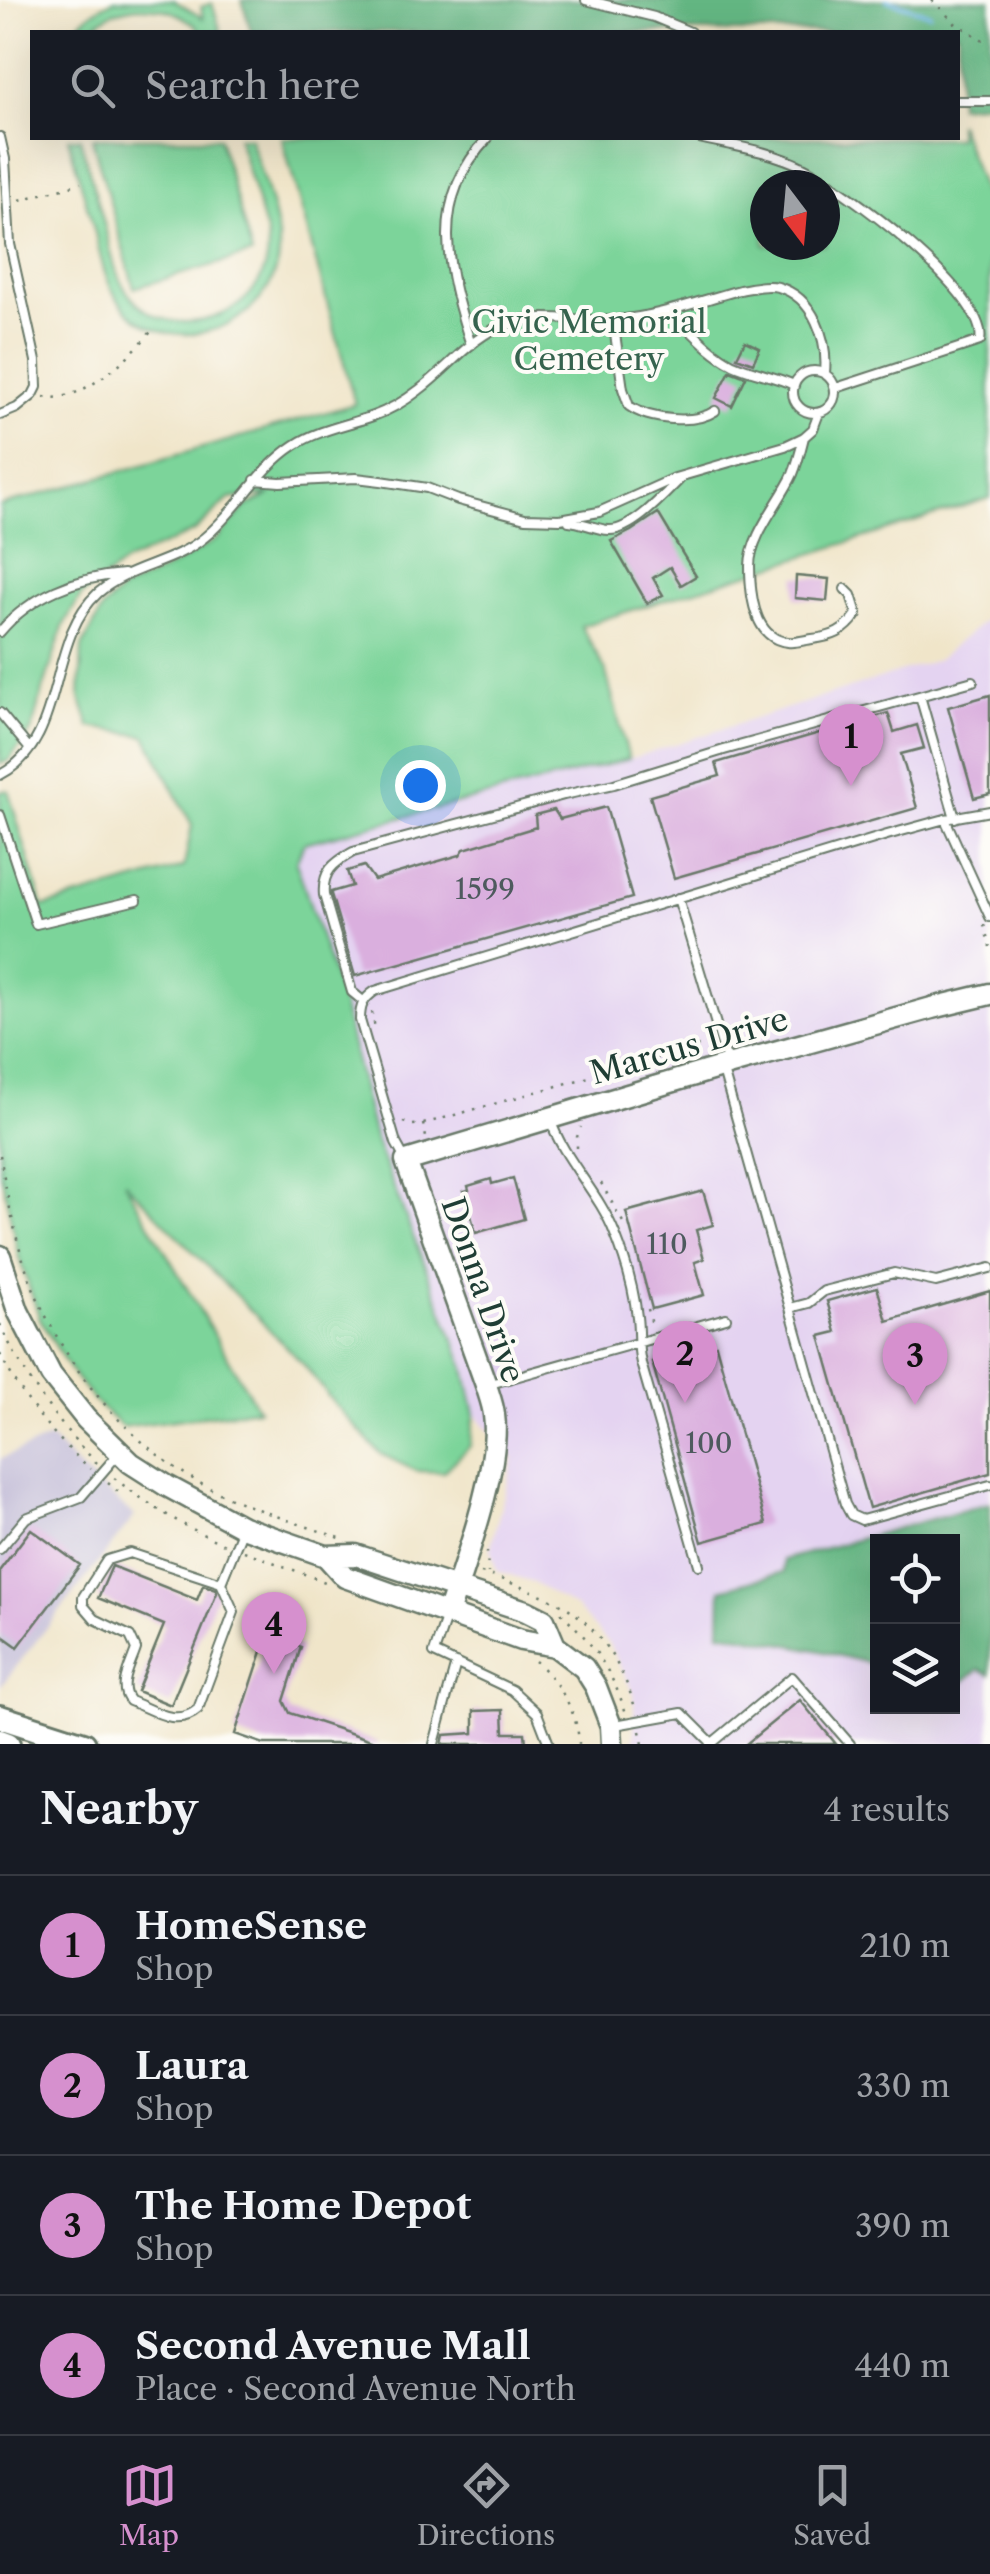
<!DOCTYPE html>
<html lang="en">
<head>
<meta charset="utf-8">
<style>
  body { margin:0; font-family:"Libre Caslon Text",serif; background:#242831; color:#f1f3f6 }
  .controls { position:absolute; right:30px; bottom:30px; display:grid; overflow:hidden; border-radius:0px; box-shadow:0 10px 40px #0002 }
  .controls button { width:90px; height:90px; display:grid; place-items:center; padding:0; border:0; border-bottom:2px solid #363941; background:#171b24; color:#f1f3f6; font:50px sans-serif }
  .compass { position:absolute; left:750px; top:170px; width:90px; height:90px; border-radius:50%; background:#171b24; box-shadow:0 10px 40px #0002; rotate:164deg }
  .you { position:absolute; left:420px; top:785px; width:35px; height:35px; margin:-25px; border:8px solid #fff; border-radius:50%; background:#1a73e8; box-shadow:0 0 0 15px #1a73e833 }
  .badge { display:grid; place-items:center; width:65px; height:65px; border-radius:50%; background:#d690ce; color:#111; font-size:32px; font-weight:700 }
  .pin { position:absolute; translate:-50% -82px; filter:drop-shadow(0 2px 5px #0008) }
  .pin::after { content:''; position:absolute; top:52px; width:35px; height:30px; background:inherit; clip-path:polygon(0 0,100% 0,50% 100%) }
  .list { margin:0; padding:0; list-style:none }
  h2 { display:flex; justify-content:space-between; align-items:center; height:130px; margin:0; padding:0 40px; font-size:42px }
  h2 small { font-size:32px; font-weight:400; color:#9ea1a6 }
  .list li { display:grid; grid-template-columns:65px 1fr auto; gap:30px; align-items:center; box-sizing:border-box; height:140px; padding:0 40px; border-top:2px solid #363941 }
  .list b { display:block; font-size:38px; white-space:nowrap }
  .list p { margin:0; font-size:32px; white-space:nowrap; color:#9ea1a6 }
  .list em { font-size:32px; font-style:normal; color:#9ea1a6 }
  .icon { flex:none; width:55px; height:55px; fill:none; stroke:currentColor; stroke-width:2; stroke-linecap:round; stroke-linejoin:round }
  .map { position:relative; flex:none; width:990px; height:1744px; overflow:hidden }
  .search { position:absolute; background:#171b24; box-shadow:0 10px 40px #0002; left:30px; right:30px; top:30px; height:110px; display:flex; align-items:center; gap:25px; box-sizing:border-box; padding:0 35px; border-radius:0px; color:#9ea1a6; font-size:38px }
  .sheet { height:690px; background:#171b24 }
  nav { display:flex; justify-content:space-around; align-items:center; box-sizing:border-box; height:140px; border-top:2px solid #363941; background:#171b24; font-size:28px; color:#9ea1a6 }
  nav a { display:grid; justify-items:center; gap:5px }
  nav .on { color:#d690ce }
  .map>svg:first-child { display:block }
  .built { fill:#e4d3f1 }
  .industrial { fill:#c6c0d9 }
  .green { fill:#7bd49a; stroke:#4d8867; stroke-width:2.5; fill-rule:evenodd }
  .forest { fill:#64b682; stroke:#427a5b; stroke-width:2.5 }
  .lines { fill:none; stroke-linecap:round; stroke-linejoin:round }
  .stream { stroke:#6fb7e6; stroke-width:4 }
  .building { fill:#daafde }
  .lane-casing { stroke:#687868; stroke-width:12 }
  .secondary-casing { stroke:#687868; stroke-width:25 }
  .primary-casing { stroke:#687868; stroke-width:28 }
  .path { stroke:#687868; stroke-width:2.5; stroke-dasharray:2.5 8; stroke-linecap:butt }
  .lane { stroke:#fff; stroke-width:8 }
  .secondary { stroke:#fff; stroke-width:20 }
  .primary { stroke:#fff; stroke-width:22 }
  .labels { text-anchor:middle; stroke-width:8; stroke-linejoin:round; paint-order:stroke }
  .number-label { font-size:28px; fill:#4e5a5e }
  .park-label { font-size:32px; fill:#36634e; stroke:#fdfcf7 }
  .street-label { font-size:32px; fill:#1f3d34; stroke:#fdfcf7 }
</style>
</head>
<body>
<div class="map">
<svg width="990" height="1744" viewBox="0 0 990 1744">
  <rect width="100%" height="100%" fill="#fdfcf7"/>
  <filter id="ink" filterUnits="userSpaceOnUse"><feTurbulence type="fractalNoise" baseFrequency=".01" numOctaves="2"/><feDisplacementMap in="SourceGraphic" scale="20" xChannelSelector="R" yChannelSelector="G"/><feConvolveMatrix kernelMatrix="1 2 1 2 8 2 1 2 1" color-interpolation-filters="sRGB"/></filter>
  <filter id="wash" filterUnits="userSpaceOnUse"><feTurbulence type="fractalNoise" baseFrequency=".0048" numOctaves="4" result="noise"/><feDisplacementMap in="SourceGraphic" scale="40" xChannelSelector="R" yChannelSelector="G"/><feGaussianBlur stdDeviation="2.25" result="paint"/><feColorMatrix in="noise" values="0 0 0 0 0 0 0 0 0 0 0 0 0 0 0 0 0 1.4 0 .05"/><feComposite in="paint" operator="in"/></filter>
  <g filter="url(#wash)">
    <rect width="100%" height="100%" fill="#f0e5c9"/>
    <path class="built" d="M 990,616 L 990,1503 L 784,1560 L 784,1572 L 721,1589 L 720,1632 L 816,1650 L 877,1665 L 878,1706 L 952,1706 L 953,1690 L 979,1669 L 990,1674 L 990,1744 L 634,1744 L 634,1694 L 608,1642 L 576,1608 L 530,1581 L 497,1571 L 490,1549 L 514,1458 L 475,1414 L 464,1365 L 374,1137 L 341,999 L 295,862 L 303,843 L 629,759 L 937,660 Z"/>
    <path class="industrial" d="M 50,1438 L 80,1469 L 135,1516 L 0,1687 L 0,1459 Z"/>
    <path class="green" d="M 116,0 L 173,0 L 203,18 L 201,7 L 212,3 L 221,32 L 201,32 C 181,8 142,1 113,13 C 96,21 93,33 72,32 C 83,18 98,6 116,0 Z
      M 958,123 L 990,211 L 990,498 L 581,626 L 605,669 L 629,759 L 304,843 L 296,862 L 341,999 L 374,1137 L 464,1365 L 475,1414 L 470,1446 L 444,1472 L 416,1471 L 381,1454 L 337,1407 L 305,1366 L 124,1181 L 258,1409 L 122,1427 L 94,1401 L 68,1367 L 40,1319 L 19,1258 L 0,1169 L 0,792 L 8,790 L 43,907 L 184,867 L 192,825 L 146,736 L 90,727 L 80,697 L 82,647 L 103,608 L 122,590 L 173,566 L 217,539 L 245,507 L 272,494 L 229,499 L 195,531 L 126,562 L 81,596 L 64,624 L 38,706 L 32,730 L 8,761 L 0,764 L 0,506 L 355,404 L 282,138 L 712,138 L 747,143 L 755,138 L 958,138 ZM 765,185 L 825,185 L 825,245 L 765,245 Z
      M 68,138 L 80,138 C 88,167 97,197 105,227 C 111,249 114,275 128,293 C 173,354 279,311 267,236 L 238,138 L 250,138 C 259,169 285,233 278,263 C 261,335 160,362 117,298 C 104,279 100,255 95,233 C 86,201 77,169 68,138 Z
      M 92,138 L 219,138 L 252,254 L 134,288 Z"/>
    <path class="forest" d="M 242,0 L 990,0 L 990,103 L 958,106 L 958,32 L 251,32 Z
      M 990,1503 L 990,1674 L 979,1669 L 953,1690 L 952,1541 L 878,1541 L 877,1665 L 816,1650 L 720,1632 L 721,1589 L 784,1572 L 783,1560 Z"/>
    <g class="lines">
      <path class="stream" d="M 887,0 L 930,14"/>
    </g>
    <g id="blocks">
      <path class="building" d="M 745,341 L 760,348 L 753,363 L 737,357 Z
        M 730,371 L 746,377 L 732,406 L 716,398 Z
        M 658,513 L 696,576 L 681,585 L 670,567 L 653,578 L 663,595 L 647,603 L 611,541 L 631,531 Z
        M 796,576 L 829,579 L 827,601 L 795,598 Z
        M 990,695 L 990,794 L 974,798 L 948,707 Z
        M 888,713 L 894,732 L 917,725 L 924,748 L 901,754 L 917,808 L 674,878 L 650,796 L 720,776 L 716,763 Z
        M 606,807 L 632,898 L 355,976 L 331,894 L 331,892 L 352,886 L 347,871 L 364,866 L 374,880 L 460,855 L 464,849 L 536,827 L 535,815 L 554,810 L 560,819 Z
        M 513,1178 L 524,1219 L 476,1233 L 464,1191 L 469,1190 L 468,1186 L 491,1179 L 492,1184 Z
        M 703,1191 L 713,1225 L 696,1230 L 704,1259 L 695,1262 L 704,1295 L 652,1309 L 626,1212 Z
        M 877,1287 L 887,1321 L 990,1291 L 990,1473 L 869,1508 L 820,1336 L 836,1332 L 827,1301 Z
        M 716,1345 L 766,1524 L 702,1542 L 652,1362 Z
        M 31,1529 L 80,1565 L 18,1647 L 0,1634 L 0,1570 Z
        M 112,1566 L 197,1600 L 203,1585 L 216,1589 L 217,1593 L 171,1705 L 137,1691 L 164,1625 L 98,1598 Z
        M 267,1636 L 301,1647 L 284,1701 L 290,1713 L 377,1742 L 377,1744 L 264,1744 L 235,1734 Z
        M 800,1700 L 836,1744 L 746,1744 Z
        M 503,1710 L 504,1733 L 525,1733 L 526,1744 L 442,1744 L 444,1735 L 474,1733 L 474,1711 Z"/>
    </g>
  </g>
  <g filter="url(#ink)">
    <use href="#blocks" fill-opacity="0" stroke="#687868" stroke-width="2.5"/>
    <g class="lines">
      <g class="lane-casing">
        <path id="lane" d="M 586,0 L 654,17 L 690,32
          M 958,101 L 990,101
          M 0,137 L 5,159 L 10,244 L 36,361 L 37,387 L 33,395 L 17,408 L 0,415
          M 699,138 C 734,146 771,151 803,167 C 839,185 990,294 980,341 L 836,388
          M 670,311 C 690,329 709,352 733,364 C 753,373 774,376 794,385
          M 613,320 L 623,389 L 629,406 C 649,420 694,425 715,411
          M 471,345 C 447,270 428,200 488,138
          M793 392a21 21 0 1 1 42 0a21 21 0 1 1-42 0Z
          M 804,437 C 801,449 798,462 793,474 C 781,501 750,535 750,566 C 750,593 753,639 788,642 C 795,643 805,640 812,639 C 832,637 845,632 857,614 L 851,595 L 845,589
          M 255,480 L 280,482 L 356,478 L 381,481 L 427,488 L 458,500 L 525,518 L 560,519 L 599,512 L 675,478 L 785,446 L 804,437 L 813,429 L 819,413
          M 569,521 C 582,522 598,530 609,530 C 632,531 665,494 681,478
          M 0,632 C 30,596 77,577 123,574
          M 920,696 L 955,818
          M 0,713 L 29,748
          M 0,775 C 68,740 45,641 98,593 C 129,566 173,564 205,537 C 238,510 258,469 295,445 C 318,430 347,425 373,416 C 390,410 405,401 419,390 C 449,368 473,334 509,323 C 543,312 581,323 615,320 C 659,317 698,301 740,290 C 752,288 766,284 778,287 C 814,297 828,340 825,373
          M 0,815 L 36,924 L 137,900
          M 945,819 L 990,917
          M 678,898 L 727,1061
          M 363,1001 L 352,992 L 324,895 C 322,872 333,863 353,852 L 564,795 L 614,784 L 724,750 L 973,681
          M 722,1067 L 790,1308 L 809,1303 L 824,1291 L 894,1273 L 936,1282 L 990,1268
          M 550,1119 C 564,1161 599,1192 615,1234 C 625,1259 634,1290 637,1317 C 639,1333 637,1347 641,1363 L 699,1565
          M 406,1161 L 396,1143 L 360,1020 C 360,1006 363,999 375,991 L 887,835 L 945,819 L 990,811
          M 790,1308 L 845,1504 L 851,1515 L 862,1520 L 990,1485
          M 490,1384 L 726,1318
          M 0,1549 L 26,1518 L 81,1497 L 119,1453
          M 221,1583 L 130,1553 L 107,1560 L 83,1597 L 83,1605 L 95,1619 L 130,1636 L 136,1649 C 131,1665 117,1687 130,1701 C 153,1710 177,1728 198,1709 L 234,1612 L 221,1583 L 242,1531
          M 446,1618 L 434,1653 L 512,1690 L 537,1713 L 549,1744
          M 615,1725 L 682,1713 L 712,1743
          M 434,1744 L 456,1663
          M 711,1744 L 792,1677 L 850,1744"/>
      </g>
      <g class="secondary-casing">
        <path id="secondary" d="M 0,1256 L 18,1311 L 51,1375 L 86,1419 L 131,1463 L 167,1486 L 243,1527 L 326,1556 L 356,1555 L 526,1611 L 544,1620 L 555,1646 L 584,1668 L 596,1687 L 611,1726 L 612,1744
          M 326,1556 L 345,1577 L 521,1640 L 555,1646
          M 448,1614 C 464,1565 501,1465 494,1415 C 493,1405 489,1395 486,1385 L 406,1161 L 728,1065 L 932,1008 L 990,994"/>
      </g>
      <g class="primary-casing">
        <path id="primary" d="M 0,1717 L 84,1744
          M 0,1741 L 8,1744"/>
      </g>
      <path class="path" d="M 932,0 L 955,23 L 990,44
        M 20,200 L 81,183
        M 44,397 C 82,405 133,354 155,327
        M 984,925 L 990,947
        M 372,1012 L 375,1029
        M 403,1122 L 412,1125 L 423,1124 L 709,1043 L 709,1039
        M 423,1124 L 426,1137
        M 577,1148 L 577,1137 L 581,1127
        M 0,1155 C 7,1194 14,1236 28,1274 C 58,1358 120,1437 198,1482 C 243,1507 292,1521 340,1538
        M 601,1183 L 624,1224
        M 648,1309 L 652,1325
        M 0,1324 C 23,1375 57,1424 97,1463
        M 485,1328 L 501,1372
        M 0,1354 C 22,1398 53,1437 91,1469
        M 497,1358 L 512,1365
        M 114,1478 C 150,1506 185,1528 227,1545
        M 108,1483 L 122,1495
        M 244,1551 L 325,1582
        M 487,1551 L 488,1573
        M 481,1573 C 494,1576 506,1581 519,1586 C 534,1592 549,1597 563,1605 C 598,1626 625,1670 635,1708
        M 561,1613 C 593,1642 612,1672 626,1713
        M 535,1661 C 558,1682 578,1711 579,1744
        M 640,1731 L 643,1744"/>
      <use href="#lane" class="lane"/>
      <use href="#secondary" class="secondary"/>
      <use href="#primary" class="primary"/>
    </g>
  </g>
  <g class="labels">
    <g class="number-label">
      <text x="485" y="899">1599</text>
      <text x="667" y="1254">110</text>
      <text x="709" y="1453">100</text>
    </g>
    <g class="park-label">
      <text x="589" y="333">Civic Memorial<tspan x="589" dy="37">Cemetery</tspan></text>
    </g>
    <g class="street-label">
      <text transform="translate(689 1046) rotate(-16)" y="11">Marcus Drive</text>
      <text transform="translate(483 1290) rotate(71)" y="11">Donna Drive</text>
    </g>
  </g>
</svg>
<div class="controls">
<button><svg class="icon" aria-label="locate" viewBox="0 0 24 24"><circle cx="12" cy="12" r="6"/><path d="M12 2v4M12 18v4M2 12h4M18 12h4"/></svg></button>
<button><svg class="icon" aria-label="layers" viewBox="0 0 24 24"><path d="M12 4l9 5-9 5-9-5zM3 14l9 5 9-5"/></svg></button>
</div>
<svg class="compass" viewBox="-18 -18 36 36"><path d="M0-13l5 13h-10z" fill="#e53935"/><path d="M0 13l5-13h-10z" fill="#9ea1a6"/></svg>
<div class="you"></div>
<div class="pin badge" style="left:851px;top:786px">1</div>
<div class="pin badge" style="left:685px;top:1403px">2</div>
<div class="pin badge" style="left:915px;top:1405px">3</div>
<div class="pin badge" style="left:274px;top:1674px">4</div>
<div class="search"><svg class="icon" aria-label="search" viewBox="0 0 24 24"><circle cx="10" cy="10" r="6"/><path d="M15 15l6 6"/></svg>Search here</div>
</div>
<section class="sheet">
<h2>Nearby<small>4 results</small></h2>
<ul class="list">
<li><span class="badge">1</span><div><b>HomeSense</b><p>Shop</p></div><em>210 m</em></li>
<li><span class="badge">2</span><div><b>Laura</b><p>Shop</p></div><em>330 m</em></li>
<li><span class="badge">3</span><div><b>The Home Depot</b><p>Shop</p></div><em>390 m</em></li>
<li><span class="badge">4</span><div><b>Second Avenue Mall</b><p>Place · Second Avenue North</p></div><em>440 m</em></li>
</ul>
</section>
<nav>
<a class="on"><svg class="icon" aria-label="map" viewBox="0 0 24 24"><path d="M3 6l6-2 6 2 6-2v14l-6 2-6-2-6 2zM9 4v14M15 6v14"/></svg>Map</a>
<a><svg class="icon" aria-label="directions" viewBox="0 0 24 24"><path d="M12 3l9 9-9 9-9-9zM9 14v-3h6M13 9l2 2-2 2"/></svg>Directions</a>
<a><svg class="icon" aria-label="saved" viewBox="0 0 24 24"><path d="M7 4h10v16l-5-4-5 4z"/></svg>Saved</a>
</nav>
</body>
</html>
